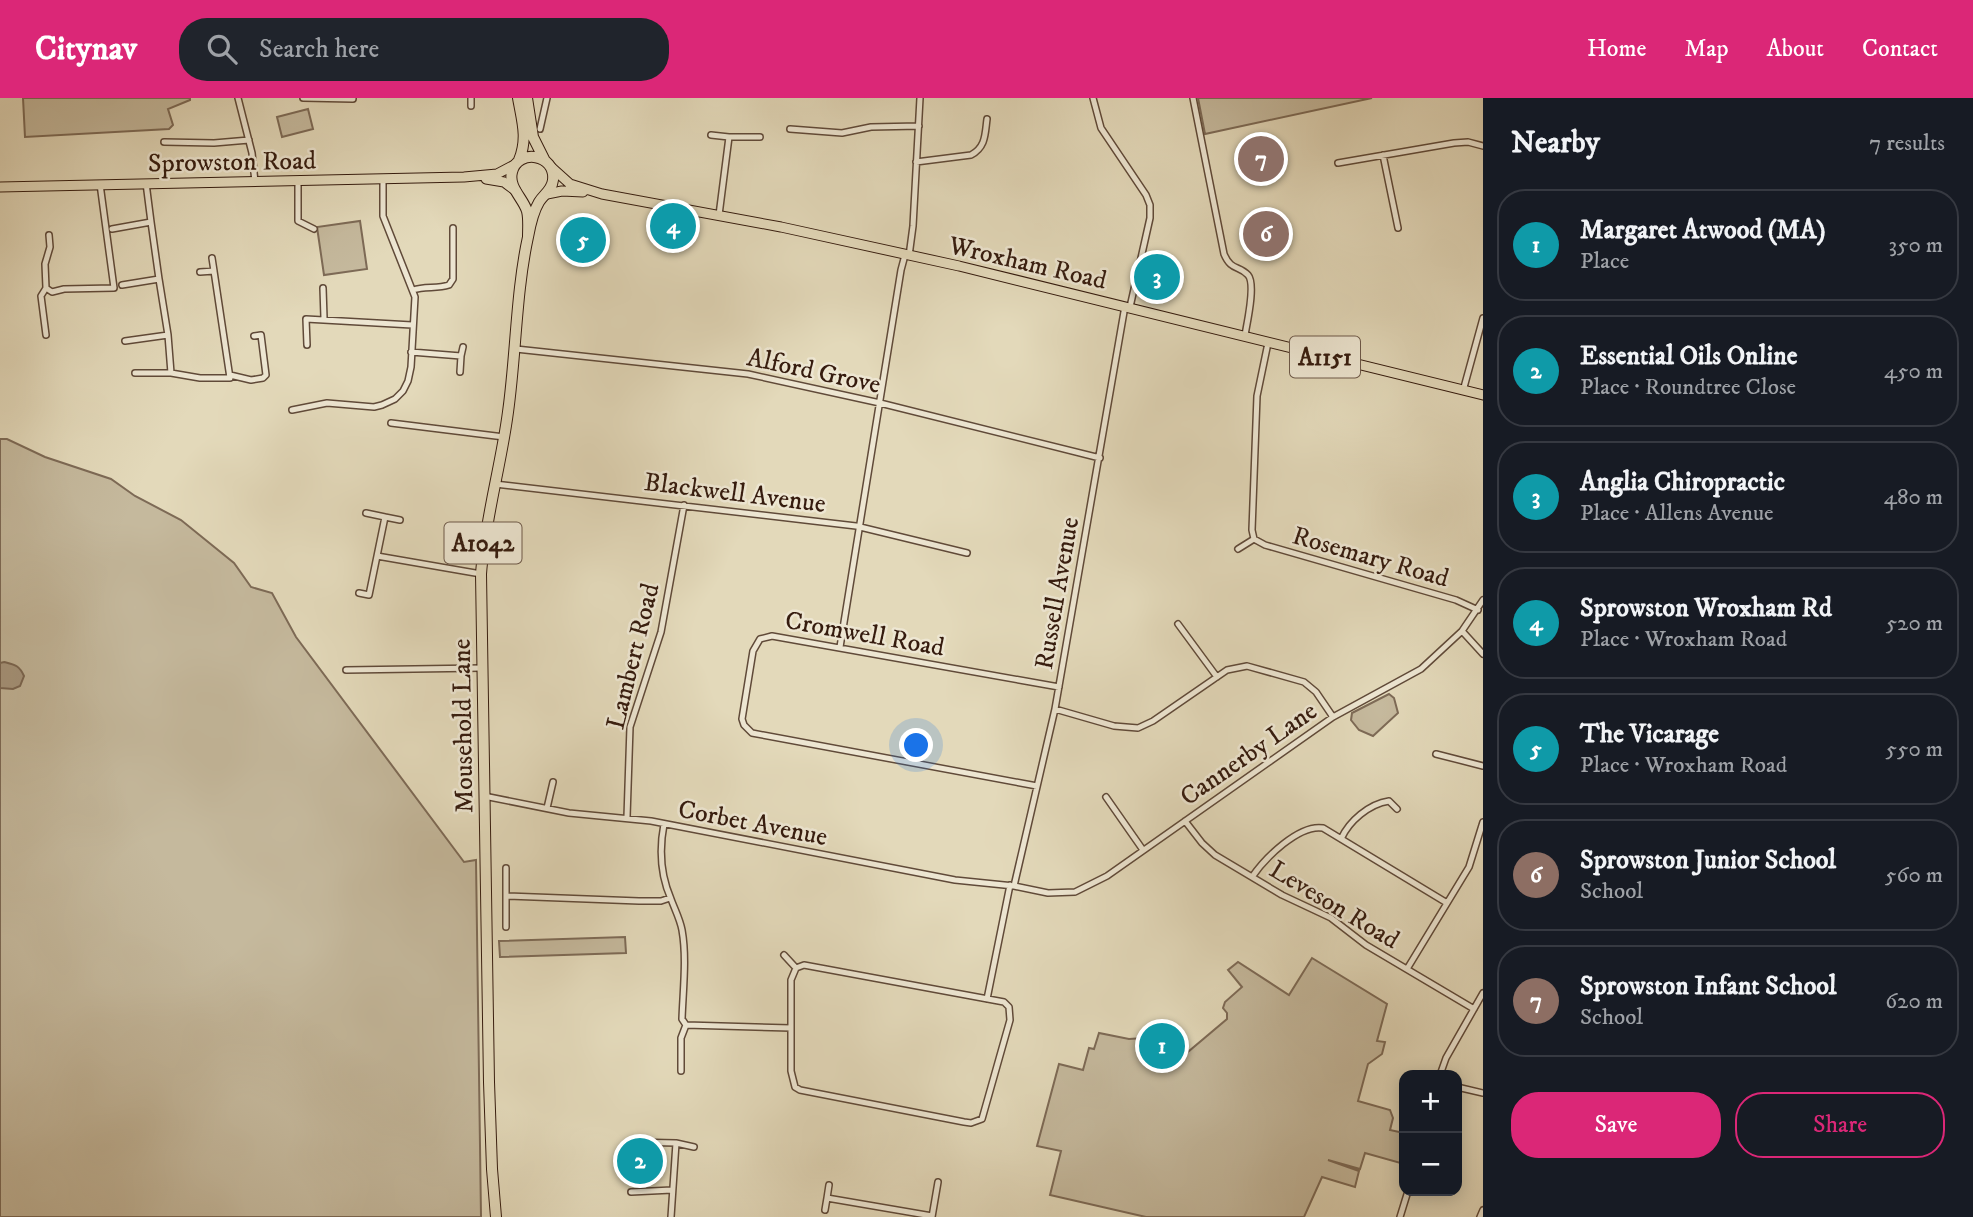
<!DOCTYPE html>
<html lang="en">
<head>
<meta charset="utf-8">
<style>
  body { margin:0; font-family:"IM FELL DW Pica",serif; background:#20242c; color:#f1f3f6 }
  .controls { position:absolute; right:21px; bottom:21px; display:grid; overflow:hidden; border-radius:14px; box-shadow:0 4px 18px #0003 }
  .controls button { width:63px; height:63px; display:grid; place-items:center; padding:0; border:0; border-bottom:2px solid #363941; background:#171b24; color:#f1f3f6; font:35px sans-serif }
  .you { position:absolute; left:917px; top:648px; width:24px; height:24px; margin:-18px; border:5px solid #fff; border-radius:50%; background:#1a73e8; box-shadow:0 0 0 10px #1a73e833 }
  .badge { display:grid; place-items:center; width:46px; height:46px; border-radius:50%; background:#db2777; color:#fff; font-size:23px; font-weight:700 }
  .pin { position:absolute; translate:-50% -50%; border:4px solid #fff; box-shadow:0 2px 7px #0006 }
  .list { margin:0; padding:0; list-style:none }
  h2 { display:flex; justify-content:space-between; align-items:center; height:91px; margin:0; padding:0 28px; font-size:30px }
  h2 small { font-size:23px; font-weight:400; color:#9ea1a6 }
  .list li { display:grid; grid-template-columns:46px 1fr auto; gap:21px; align-items:center; box-sizing:border-box; height:112px; margin:0 14px 14px; padding:0 14px; border:2px solid #363941; border-radius:28px }
  .list b { display:block; font-size:26px; white-space:nowrap }
  .list p { margin:0; font-size:23px; white-space:nowrap; color:#9ea1a6 }
  .list em { font-size:23px; font-style:normal; color:#9ea1a6 }
  .actions { display:flex; gap:14px; padding:21px 28px }
  .actions a { flex:1; padding:16px 0; border:2px solid #db2777; border-radius:28px; text-align:center; font-size:24px; color:#db2777 }
  .actions .main { background:#db2777; color:#fff }
  .icon { flex:none; width:38px; height:38px; fill:none; stroke:currentColor; stroke-width:2; stroke-linecap:round; stroke-linejoin:round }
  .map { position:relative; flex:none; width:1483px; height:1119px; overflow:hidden }
  header { display:flex; align-items:center; gap:42px; box-sizing:border-box; height:98px; padding:0 35px; background:#db2777; color:#fff }
  header strong { font-size:33px }
  nav { display:flex; gap:38px; margin-inline-start:auto; font-size:24px }
  .search { width:490px; height:63px; background:#20242c; display:flex; align-items:center; gap:18px; box-sizing:border-box; padding:0 24px; border-radius:28px; color:#9ea1a6; font-size:26px }
  main { display:flex }
  aside { flex:1; background:#171b24 }
  .map>svg:first-child { display:block }
  .green { fill:#c5b99d; stroke:#7d6a56; stroke-width:2 }
  .water { fill:#a89880; stroke:#7a6652; stroke-width:2 }
  .lines { fill:none; stroke-linecap:round; stroke-linejoin:round }
  .minor-casing { stroke:#604a39; stroke-width:8 }
  .primary-casing { stroke:#351b0e; stroke-width:11 }
  .trunk-casing { stroke:#351b0e; stroke-width:12 }
  .minor { stroke:#ede6d2; stroke-width:5 }
  .primary { stroke:#e3d9ba; stroke-width:9 }
  .trunk { stroke:#e3d9ba; stroke-width:10 }
  .labels { text-anchor:middle; stroke-width:5; stroke-linejoin:round; paint-order:stroke }
  .shield { fill:#ede6d2; stroke:#6c5849; stroke-width:2 }
  .shield-label { font-size:24px; font-weight:bold; fill:#351b0e }
  .street-label { font-size:26px; fill:#351b0e; stroke:#ede6d2 }
</style>
</head>
<body>
<header>
<strong>Citynav</strong>
<div class="search"><svg class="icon" aria-label="search" viewBox="0 0 24 24"><circle cx="10" cy="10" r="6"/><path d="M15 15l6 6"/></svg>Search here</div>
<nav><a>Home</a><a>Map</a><a>About</a><a>Contact</a></nav>
</header>
<main>
<div class="map">
<svg width="1483" height="1119" viewBox="0 0 1483 1119">
  <rect width="100%" height="100%" fill="#e3d9ba"/>
  <filter id="stains"><feTurbulence type="fractalNoise" baseFrequency=".00286" numOctaves="4"/><feColorMatrix values="0 0 0 0 .2 0 0 0 0 .09 0 0 0 0 .02 0 0 0 .5 -.17"/></filter>
  <radialGradient id="worn" r=".72"><stop offset=".6" stop-color="#630" stop-opacity="0"/><stop offset="1" stop-color="#630" stop-opacity=".3"/></radialGradient>
  <path class="green" d="M 23,0 L 190,0 L 190,2 L 168,11 L 173,27 L 169,31 L 25,39 Z
    M 1198,0 L 1372,0 L 1205,36 Z
    M 308,11 L 313,31 L 282,39 L 277,19 Z
    M 360,123 L 367,171 L 324,177 L 317,129 Z
    M 0,341 L 7,341 L 45,359 L 111,381 L 135,398 L 181,422 L 234,465 L 251,489 L 272,495 L 296,539 L 464,764 L 476,762 L 481,1119 L 0,1119 Z
    M 1389,596 L 1394,600 L 1398,615 L 1373,638 L 1359,632 L 1351,622 L 1352,615 Z
    M 625,839 L 626,855 L 500,859 L 499,843 Z
    M 1312,860 L 1387,906 L 1377,943 L 1385,944 L 1382,956 L 1368,966 L 1358,1003 L 1390,1012 L 1393,1020 L 1390,1032 L 1404,1035 L 1404,1066 L 1365,1055 L 1360,1071 L 1328,1062 L 1359,1073 L 1355,1089 L 1322,1079 L 1304,1119 L 1146,1119 L 1050,1097 L 1061,1053 L 1037,1048 L 1059,966 L 1083,972 L 1089,950 L 1094,951 L 1099,935 L 1129,941 L 1144,940 L 1167,967 L 1180,956 L 1189,953 L 1227,921 L 1227,915 L 1223,910 L 1225,904 L 1242,889 L 1228,872 L 1238,864 L 1289,897 Z"/>
  <path class="water" d="M 4,564 C 15,567 19,567 24,578 L 20,588 L 13,591 L 0,590 L 0,565 Z"/>
  <g class="lines">
    <g class="minor-casing">
      <path id="minor" d="M 238,0 L 252,55 L 255,84
        M 303,0 L 353,1
        M 471,0 L 471,8
        M 1093,0 L 1101,30 L 1146,97 L 1150,107 L 1150,120 L 1130,209
        M 1193,0 L 1224,156 C 1231,173 1239,167 1248,177 C 1256,186 1247,225 1245,237
        M 540,31 L 547,0
        M 790,31 L 842,35 L 871,29 L 919,28
        M 711,37 L 729,39
        M 164,44 L 214,45 L 249,42
        M 1383,57 L 1398,130
        M 916,64 L 971,57 C 986,49 985,36 987,21
        M 1338,65 L 1454,45 L 1468,44 L 1483,48
        M 298,83 L 298,123 L 314,131
        M 719,117 L 729,39 L 760,39
        M 112,131 L 151,124 L 146,85
        M 909,158 L 913,128 L 920,0
        M 212,160 L 214,173
        M 122,187 L 159,181 L 151,124
        M 46,190 L 52,194 L 64,191 L 114,190 L 100,86
        M 323,190 L 324,220
        M 413,192 C 425,188 437,191 449,187 L 453,181 L 453,130
        M 46,237 L 41,198 L 46,190 L 45,166 L 50,149 L 49,137
        M 125,243 L 168,237 L 159,181
        M 1268,245 L 1257,298 L 1252,432 L 1254,441 L 1265,447 L 1456,502 L 1478,512
        M 307,247 L 306,221 L 412,227
        M 516,251 L 748,276 L 880,305 L 1100,360
        M 411,254 L 461,258 L 463,249
        M 460,274 L 461,258
        M 135,275 L 171,275 L 168,237
        M 171,275 L 200,280 L 230,280 L 214,173 L 200,174
        M 230,277 L 251,282 L 263,280 L 266,277 L 261,237 L 254,238
        M 1463,293 L 1483,220
        M 292,312 L 327,305 L 374,309 L 382,307 L 395,301 L 403,293 L 408,283 L 411,269 L 415,199 L 383,118 L 383,82
        M 391,325 L 504,339
        M 495,386 L 856,428 L 967,455
        M 366,415 L 385,419 L 377,458 L 481,476
        M 385,419 L 400,422
        M 1238,451 L 1254,441
        M 359,495 L 369,497 L 377,458
        M 1178,526 L 1217,579
        M 1462,533 L 1483,556
        M 840,549 L 901,172 L 905,157
        M 346,572 L 482,570
        M 1055,611 L 1114,628 L 1138,630 L 1153,623 L 1227,572 L 1247,568 L 1304,584 L 1316,594 L 1333,619
        M 1436,656 L 1483,668
        M 1037,688 L 752,635 L 744,627 L 742,621 L 753,553 L 760,541 L 772,538 L 1059,589
        M 484,698 L 569,715 L 651,723 L 955,782 L 1014,788 L 1048,795 L 1075,794 L 1107,778 L 1333,619 L 1421,571 L 1462,533 L 1483,502
        M 1106,699 L 1143,752
        M 547,710 L 553,684
        M 627,719 L 630,629 L 661,534 L 684,407
        M 1185,723 L 1202,745 L 1215,757 L 1282,797 L 1331,820 L 1366,847 L 1474,911
        M 664,726 C 659,752 660,776 671,801 C 675,812 680,821 682,832 C 687,860 683,892 682,921 L 686,927 L 681,940 L 681,973
        M 1341,741 C 1349,723 1369,706 1389,703 L 1397,711
        M 506,770 L 506,798 L 639,803 L 661,803 L 670,800
        M 1252,779 C 1265,760 1299,726 1323,730 L 1447,805
        M 1014,788 L 1055,611 L 1125,208
        M 506,829 L 506,798
        M 784,857 L 796,870
        M 804,867 L 1004,904 L 1009,909 L 1010,922 L 982,1021 L 971,1025 L 964,1024 L 800,992 L 795,989 L 791,973 L 791,882 L 796,870 Z
        M 1407,871 L 1469,769 L 1483,724
        M 987,901 L 1010,787
        M 686,927 L 791,930
        M 1440,977 L 1446,960 L 1483,895
        M 1457,989 L 1483,995
        M 631,1044 L 676,1045 L 694,1049
        M 829,1087 L 827,1100 L 932,1118
        M 631,1094 L 672,1092
        M 825,1112 L 827,1100
        M 671,1119 L 676,1045
        M 932,1119 L 938,1084
        M 1400,1119 L 1408,1093
        M 1480,1119 L 1483,1112"/>
    </g>
    <g class="primary-casing">
      <path id="primary" d="M 550,68 L 570,86 L 602,96 L 781,129 L 959,168 L 1483,297
        M 486,81 L 504,84 L 516,93
        M 0,89 L 464,79 L 497,76 L 516,66
        M 547,96 L 562,93 L 583,94"/>
    </g>
    <g class="trunk-casing">
      <path id="trunk" d="M 518,0 C 522,23 528,40 519,62
        M 527,0 L 533,39 L 545,63
        M 496,1119 L 492,1071 L 489,984 L 481,476 C 485,421 501,368 508,314 C 516,257 516,194 528,139 C 530,128 533,114 539,104 C 544,96 552,92 553,82 C 556,56 518,50 512,74 C 508,89 523,100 527,113 C 529,121 528,130 528,139"/>
    </g>
    <use href="#minor" class="minor"/>
    <use href="#primary" class="primary"/>
    <use href="#trunk" class="trunk"/>
  </g>
  <g class="labels">
    <g class="shield">
      <rect x="1290" y="238.5" width="70" height="41" rx="5"/>
      <rect x="444.5" y="424.5" width="77" height="41" rx="5"/>
    </g>
    <g class="shield-label">
      <text x="1325" y="267">A1151</text>
      <text x="483" y="453">A1042</text>
    </g>
    <g class="street-label">
      <text transform="translate(232 63) rotate(-1)" y="9">Sprowston Road</text>
      <text transform="translate(1028 164) rotate(13)" y="9">Wroxham Road</text>
      <text transform="translate(814 272) rotate(12)" y="9">Alford Grove</text>
      <text transform="translate(735 394) rotate(7)" y="9">Blackwell Avenue</text>
      <text transform="translate(1371 458) rotate(16)" y="9">Rosemary Road</text>
      <text transform="translate(1056 495) rotate(-80)" y="9">Russell Avenue</text>
      <text transform="translate(865 535) rotate(10)" y="9">Cromwell Road</text>
      <text transform="translate(632 558) rotate(-76)" y="9">Lambert Road</text>
      <text transform="translate(462 628) rotate(-91)" y="9">Mousehold Lane</text>
      <text transform="translate(1248 655) rotate(-35)" y="9">Cannerby Lane</text>
      <text transform="translate(753 724) rotate(11)" y="9">Corbet Avenue</text>
      <text transform="translate(1335 806) rotate(31)" y="9">Leveson Road</text>
    </g>
  </g>
  <rect width="100%" height="100%" filter="url(#stains)"/>
  <rect width="100%" height="100%" fill="url(#worn)"/>
</svg>
<div class="controls">
<button>+</button>
<button>−</button>
</div>
<div class="you"></div>
<div class="pin badge" style="left:1162px;top:948px;background:#0f9aa8">1</div>
<div class="pin badge" style="left:640px;top:1063px;background:#0f9aa8">2</div>
<div class="pin badge" style="left:1157px;top:179px;background:#0f9aa8">3</div>
<div class="pin badge" style="left:673px;top:128px;background:#0f9aa8">4</div>
<div class="pin badge" style="left:583px;top:142px;background:#0f9aa8">5</div>
<div class="pin badge" style="left:1266px;top:136px;background:#8d6e63">6</div>
<div class="pin badge" style="left:1261px;top:61px;background:#8d6e63">7</div>
</div>
<aside>
<h2>Nearby<small>7 results</small></h2>
<ul class="list">
<li><span class="badge" style="background:#0f9aa8">1</span><div><b>Margaret Atwood (MA)</b><p>Place</p></div><em>350 m</em></li>
<li><span class="badge" style="background:#0f9aa8">2</span><div><b>Essential Oils Online</b><p>Place · Roundtree Close</p></div><em>450 m</em></li>
<li><span class="badge" style="background:#0f9aa8">3</span><div><b>Anglia Chiropractic</b><p>Place · Allens Avenue</p></div><em>480 m</em></li>
<li><span class="badge" style="background:#0f9aa8">4</span><div><b>Sprowston Wroxham Rd</b><p>Place · Wroxham Road</p></div><em>520 m</em></li>
<li><span class="badge" style="background:#0f9aa8">5</span><div><b>The Vicarage</b><p>Place · Wroxham Road</p></div><em>550 m</em></li>
<li><span class="badge" style="background:#8d6e63">6</span><div><b>Sprowston Junior School</b><p>School</p></div><em>560 m</em></li>
<li><span class="badge" style="background:#8d6e63">7</span><div><b>Sprowston Infant School</b><p>School</p></div><em>620 m</em></li>
</ul>
<div class="actions"><a class="main">Save</a><a>Share</a></div>
</aside>
</main>
</body>
</html>
